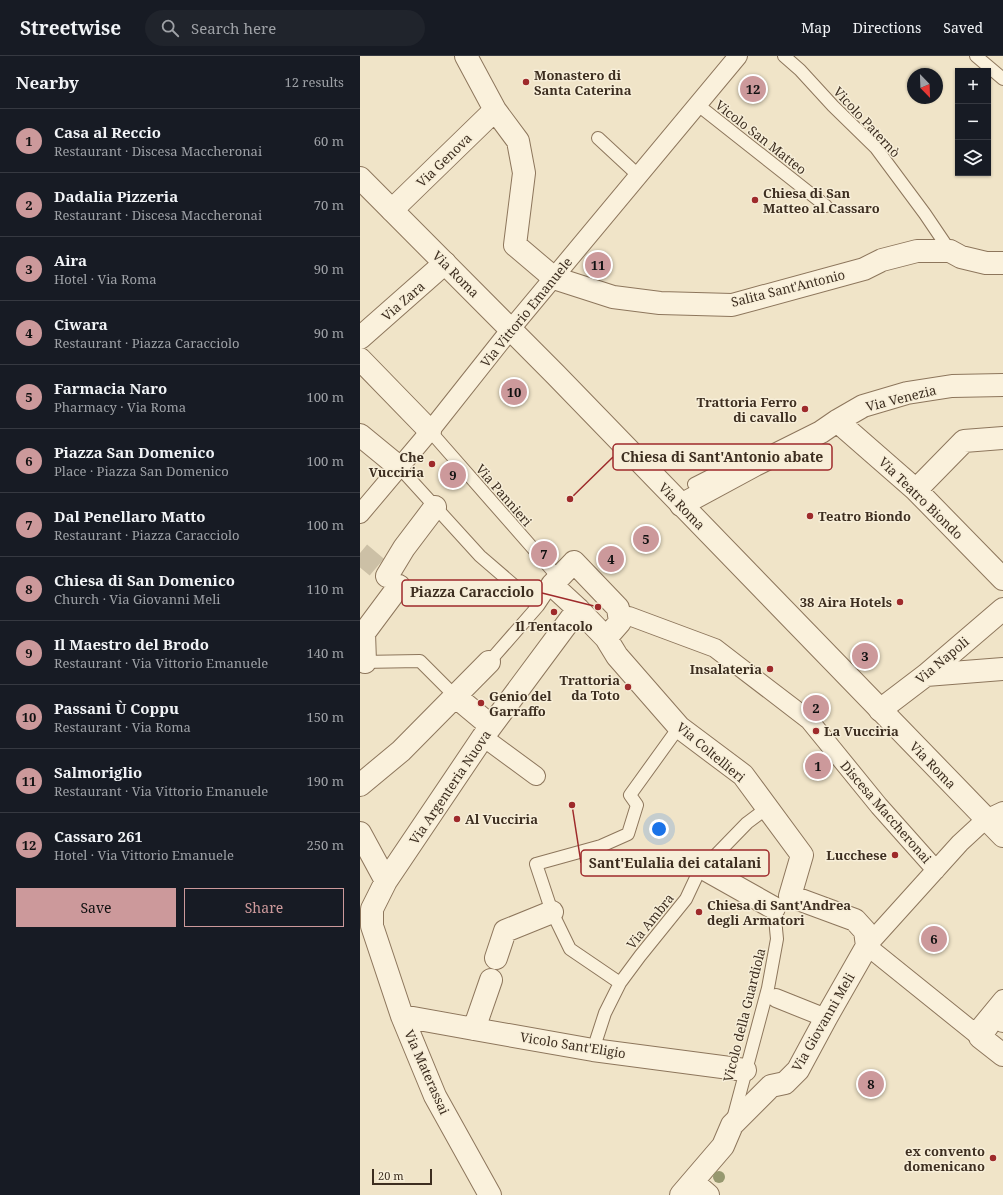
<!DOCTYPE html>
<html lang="en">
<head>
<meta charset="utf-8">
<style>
  body { margin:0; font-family:"Noto Serif",serif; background:#20242c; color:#f1f3f6 }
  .controls { position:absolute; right:12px; top:12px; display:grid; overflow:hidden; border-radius:0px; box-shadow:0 1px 3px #0004 }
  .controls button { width:36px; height:36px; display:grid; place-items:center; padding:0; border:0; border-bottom:1px solid #363941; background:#171b24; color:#f1f3f6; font:20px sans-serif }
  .compass { position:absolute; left:547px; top:12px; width:36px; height:36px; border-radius:50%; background:#171b24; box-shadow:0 1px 3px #0004; rotate:157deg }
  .scale { position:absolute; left:12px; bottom:10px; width:60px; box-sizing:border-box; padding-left:4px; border:2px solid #3d2e20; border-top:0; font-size:11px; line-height:14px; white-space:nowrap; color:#3d2e20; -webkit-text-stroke:3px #f7eed8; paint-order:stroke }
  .you { position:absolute; left:299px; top:773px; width:14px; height:14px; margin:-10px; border:3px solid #fff; border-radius:50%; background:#1a73e8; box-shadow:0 0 0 6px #1a73e833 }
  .badge { display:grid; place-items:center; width:26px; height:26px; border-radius:50%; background:#cc999b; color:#111; font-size:13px; font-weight:700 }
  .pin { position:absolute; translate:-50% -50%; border:2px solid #fff; box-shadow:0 1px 4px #0006 }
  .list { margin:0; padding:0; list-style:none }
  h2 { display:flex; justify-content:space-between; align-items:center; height:52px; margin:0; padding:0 16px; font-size:17px }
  h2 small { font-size:13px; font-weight:400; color:#9ea1a6 }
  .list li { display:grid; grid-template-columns:26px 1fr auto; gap:12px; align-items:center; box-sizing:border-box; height:64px; padding:0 16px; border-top:1px solid #363941 }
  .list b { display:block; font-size:15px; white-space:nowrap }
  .list p { margin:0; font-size:13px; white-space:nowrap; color:#9ea1a6 }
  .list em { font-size:13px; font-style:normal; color:#9ea1a6 }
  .actions { display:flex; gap:8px; padding:12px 16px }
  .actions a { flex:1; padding:9px 0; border:1px solid #cc999b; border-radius:0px; text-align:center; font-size:14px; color:#cc999b }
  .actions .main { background:#cc999b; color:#111 }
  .icon { flex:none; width:22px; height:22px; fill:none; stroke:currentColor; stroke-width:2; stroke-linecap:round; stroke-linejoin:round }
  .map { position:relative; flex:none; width:643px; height:1139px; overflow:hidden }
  header { display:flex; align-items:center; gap:24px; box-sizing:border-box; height:56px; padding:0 20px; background:#171b24; border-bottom:1px solid #363941 }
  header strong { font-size:19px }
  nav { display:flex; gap:22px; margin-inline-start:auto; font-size:14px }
  .search { width:280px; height:36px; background:#20242c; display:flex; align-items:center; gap:10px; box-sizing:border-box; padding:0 14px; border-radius:22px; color:#9ea1a6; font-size:15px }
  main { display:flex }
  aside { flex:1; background:#171b24 }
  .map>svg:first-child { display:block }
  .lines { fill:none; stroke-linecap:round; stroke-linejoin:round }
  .minor-tunnel { stroke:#ccc0a6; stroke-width:22; stroke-dasharray:22 11; stroke-linecap:butt }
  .service-casing { stroke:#8d765c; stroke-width:14 }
  .pedestrian-casing { stroke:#8d765c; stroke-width:20 }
  .minor-casing { stroke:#8d765c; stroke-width:24 }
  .tertiary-casing { stroke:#8d765c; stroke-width:24 }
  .service { stroke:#faf1dc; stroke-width:12 }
  .pedestrian { stroke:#faf1dc; stroke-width:18 }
  .minor { stroke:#faf1dc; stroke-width:22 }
  .tertiary { stroke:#faf1dc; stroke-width:22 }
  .tree { fill:#96986f }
  .poi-dot { fill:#9e2a2b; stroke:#f7eed8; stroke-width:1.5 }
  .labels { text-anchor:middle; stroke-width:3; stroke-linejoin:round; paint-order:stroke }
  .poi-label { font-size:13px; font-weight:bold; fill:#3d2e20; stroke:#f7eed8; text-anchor:start }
  .street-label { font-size:13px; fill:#3d2e20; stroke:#f7eed8 }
  .leader { fill:none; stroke:#9e2a2b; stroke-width:1.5 }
  .callout-dot { fill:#9e2a2b; stroke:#f7eed8; stroke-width:1.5 }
  .callout { fill:#f7eed8; stroke:#9e2a2b; stroke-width:1.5 }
  .callout-label { font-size:14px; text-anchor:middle; font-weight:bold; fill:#3d2e20 }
</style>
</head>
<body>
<header>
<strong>Streetwise</strong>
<div class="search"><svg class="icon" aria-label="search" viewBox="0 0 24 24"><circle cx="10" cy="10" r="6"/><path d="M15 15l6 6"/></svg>Search here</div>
<nav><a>Map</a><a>Directions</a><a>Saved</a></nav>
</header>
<main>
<aside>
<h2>Nearby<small>12 results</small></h2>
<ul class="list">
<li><span class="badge">1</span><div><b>Casa al Reccio</b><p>Restaurant · Discesa Maccheronai</p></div><em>60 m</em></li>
<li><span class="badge">2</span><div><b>Dadalia Pizzeria</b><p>Restaurant · Discesa Maccheronai</p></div><em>70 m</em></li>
<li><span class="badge">3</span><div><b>Aira</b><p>Hotel · Via Roma</p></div><em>90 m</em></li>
<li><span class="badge">4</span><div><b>Ciwara</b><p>Restaurant · Piazza Caracciolo</p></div><em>90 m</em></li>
<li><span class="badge">5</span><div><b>Farmacia Naro</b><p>Pharmacy · Via Roma</p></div><em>100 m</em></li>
<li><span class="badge">6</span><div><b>Piazza San Domenico</b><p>Place · Piazza San Domenico</p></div><em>100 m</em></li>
<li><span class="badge">7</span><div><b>Dal Penellaro Matto</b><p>Restaurant · Piazza Caracciolo</p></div><em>100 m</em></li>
<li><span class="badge">8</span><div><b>Chiesa di San Domenico</b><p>Church · Via Giovanni Meli</p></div><em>110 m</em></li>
<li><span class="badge">9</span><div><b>Il Maestro del Brodo</b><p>Restaurant · Via Vittorio Emanuele</p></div><em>140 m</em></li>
<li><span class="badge">10</span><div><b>Passani Ù Coppu</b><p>Restaurant · Via Roma</p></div><em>150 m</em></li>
<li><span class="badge">11</span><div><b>Salmoriglio</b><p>Restaurant · Via Vittorio Emanuele</p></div><em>190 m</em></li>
<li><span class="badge">12</span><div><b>Cassaro 261</b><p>Hotel · Via Vittorio Emanuele</p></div><em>250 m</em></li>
</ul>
<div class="actions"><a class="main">Save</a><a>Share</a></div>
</aside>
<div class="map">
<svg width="643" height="1139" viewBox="0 0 643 1139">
  <rect width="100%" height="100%" fill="#f0e4c8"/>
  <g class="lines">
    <path class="minor-tunnel" d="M 0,497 L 39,530"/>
    <g class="service-casing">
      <path id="service" d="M 424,0 L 440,14 L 473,50 L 516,92 L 565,158 L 590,195
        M 616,0 L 643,23
        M 338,49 L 466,150
        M 238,82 L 279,120
        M 70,375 L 198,521
        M 39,411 L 120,500 L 178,550
        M 334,428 L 395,397
        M 1,606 L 60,605 L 95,640
        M 129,606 L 178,550 L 192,529
        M 260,927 L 210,893 L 192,856 L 176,808 L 241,790 L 268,778 L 277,749 L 270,739 L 319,671
        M 233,994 L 245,957 L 260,927 L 280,900 L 326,843 L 341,811 L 353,802 L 387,767 L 407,752
        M 373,1063 L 408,932 L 417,883 L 414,852 L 418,849"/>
    </g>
    <g class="pedestrian-casing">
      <path id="pedestrian" d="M 0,458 L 70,375 L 150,274 L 378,0
        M 259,560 L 269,560 L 355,592 L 449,664 L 519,750 L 576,814
        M 123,681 L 176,720
        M 643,755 L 626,763 L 600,787 L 507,890 L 615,977 L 643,943
        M 416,942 L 466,962"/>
    </g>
    <g class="minor-casing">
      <path id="minor" d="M 106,0 L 135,54 L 158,85 L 164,117 L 155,189 L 194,222 L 253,241 L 300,247 L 372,249 L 504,213 L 522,204 L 557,195 L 590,195 L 601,201 L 626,207 L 643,207
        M 32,154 L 135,54
        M 0,282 L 85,207
        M 0,303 L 70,375
        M 477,365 L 556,434 L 643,523
        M 0,379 L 39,411
        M 556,434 L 604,385 L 643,382
        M 321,449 L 395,409 L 461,376 L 477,365 L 503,350 L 547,337 L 592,330 L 643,329
        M 27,520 L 44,492 L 75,451
        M 246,582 L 260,566 L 258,552 L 214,506 L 192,529 L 218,553 L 246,582 L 257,600 L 319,671 L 383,719 L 442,799 L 430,840 L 495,864 L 505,875 L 507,890 L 466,962 L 438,1014 L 425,1027 L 411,1030 L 372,1069 L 363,1090 L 321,1139
        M 5,606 L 4,577 L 39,530
        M 566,619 L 643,613
        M 95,640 L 131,670
        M 520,654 L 566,619 L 643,553
        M 0,729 L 41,695 L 129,606
        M 0,777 L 26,825
        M 341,811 L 414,852
        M 136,902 L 145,875 L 192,856
        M 42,960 L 114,973 L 233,994 L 385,1014
        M 643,965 L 635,959 L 620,981 L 643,999
        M 114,973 L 131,924
        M 333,1126 L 348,1139
        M 130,1139 L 75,1040 L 42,960 L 12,870 L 12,853 L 26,825 L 123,681 L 218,553"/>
    </g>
    <g class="tertiary-casing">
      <path id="tertiary" d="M 0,122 L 196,319 L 643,780"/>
    </g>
    <use href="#service" class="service"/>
    <use href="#pedestrian" class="pedestrian"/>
    <use href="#minor" class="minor"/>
    <use href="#tertiary" class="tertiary"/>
  </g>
  <circle class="tree" cx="359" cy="1121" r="6"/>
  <g class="poi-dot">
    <circle cx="166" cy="26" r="4"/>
    <circle cx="395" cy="144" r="4"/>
    <circle cx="445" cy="353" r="4"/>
    <circle cx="72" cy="408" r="4"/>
    <circle cx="450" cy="460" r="4"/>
    <circle cx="540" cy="546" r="4"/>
    <circle cx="194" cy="556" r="4"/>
    <circle cx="410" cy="613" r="4"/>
    <circle cx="268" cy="631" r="4"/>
    <circle cx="121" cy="647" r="4"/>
    <circle cx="456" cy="675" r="4"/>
    <circle cx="97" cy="763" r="4"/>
    <circle cx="535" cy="799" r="4"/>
    <circle cx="339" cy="856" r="4"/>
    <circle cx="633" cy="1102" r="4"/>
  </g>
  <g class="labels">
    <g class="poi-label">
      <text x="174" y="24">Monastero di<tspan x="174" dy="15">Santa Caterina</tspan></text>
      <text x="403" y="142">Chiesa di San<tspan x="403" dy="15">Matteo al Cassaro</tspan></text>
      <text x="437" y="351" text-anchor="end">Trattoria Ferro<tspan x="437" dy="15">di cavallo</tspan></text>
      <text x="64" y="406" text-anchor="end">Che<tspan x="64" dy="15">Vucciria</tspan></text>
      <text x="458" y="465">Teatro Biondo</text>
      <text x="532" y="551" text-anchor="end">38 Aira Hotels</text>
      <text x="194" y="575" text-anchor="middle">Il Tentacolo</text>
      <text x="402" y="618" text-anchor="end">Insalateria</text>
      <text x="260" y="629" text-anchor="end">Trattoria<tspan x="260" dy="15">da Toto</tspan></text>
      <text x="129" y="645">Genio del<tspan x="129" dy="15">Garraffo</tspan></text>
      <text x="464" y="680">La Vucciria</text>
      <text x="105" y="768">Al Vucciria</text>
      <text x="527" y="804" text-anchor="end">Lucchese</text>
      <text x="347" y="854">Chiesa di Sant'Andrea<tspan x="347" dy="15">degli Armatori</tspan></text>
      <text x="625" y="1100" text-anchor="end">ex convento<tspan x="625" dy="15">domenicano</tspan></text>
    </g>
    <g class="street-label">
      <text transform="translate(507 66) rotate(47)" y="5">Vicolo Paternò</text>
      <text transform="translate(401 81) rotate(38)" y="5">Vicolo San Matteo</text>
      <text transform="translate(84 104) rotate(-44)" y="5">Via Genova</text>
      <text transform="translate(96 218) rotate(45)" y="5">Via Roma</text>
      <text transform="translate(428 232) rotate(-14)" y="5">Salita Sant'Antonio</text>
      <text transform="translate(43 245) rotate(-41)" y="5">Via Zara</text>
      <text transform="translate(166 256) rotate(-51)" y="5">Via Vittorio Emanuele</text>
      <text transform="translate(541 342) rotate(-14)" y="5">Via Venezia</text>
      <text transform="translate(144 439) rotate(49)" y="5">Via Pannieri</text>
      <text transform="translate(561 442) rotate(44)" y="5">Via Teatro Biondo</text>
      <text transform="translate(322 450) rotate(46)" y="5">Via Roma</text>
      <text transform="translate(582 604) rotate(-40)" y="5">Via Napoli</text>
      <text transform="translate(351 696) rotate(40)" y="5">Via Coltellieri</text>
      <text transform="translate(573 709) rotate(46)" y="5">Via Roma</text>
      <text transform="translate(90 731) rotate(-56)" y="5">Via Argenteria Nuova</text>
      <text transform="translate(526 756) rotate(49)" y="5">Discesa Maccheronai</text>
      <text transform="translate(290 865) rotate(-51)" y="5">Via Ambra</text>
      <text transform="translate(384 959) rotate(-76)" y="5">Vicolo della Guardiola</text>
      <text transform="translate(463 966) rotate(-60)" y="5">Via Giovanni Meli</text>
      <text transform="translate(213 989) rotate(9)" y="5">Vicolo Sant'Eligio</text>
      <text transform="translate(67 1016) rotate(66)" y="5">Via Materassai</text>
    </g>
  </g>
  <path class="leader" d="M210 443L253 401M238 551L182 537M212 749L221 807"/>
  <g class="callout-dot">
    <circle cx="210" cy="443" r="4"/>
    <circle cx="238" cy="551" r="4"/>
    <circle cx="212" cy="749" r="4"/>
  </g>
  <g class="callout">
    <rect x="253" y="388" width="219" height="26" rx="4"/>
    <rect x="42" y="524" width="140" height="26" rx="4"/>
    <rect x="221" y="794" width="188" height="26" rx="4"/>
  </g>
  <g class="callout-label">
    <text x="362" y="406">Chiesa di Sant'Antonio abate</text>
    <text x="112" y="541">Piazza Caracciolo</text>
    <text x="315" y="812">Sant'Eulalia dei catalani</text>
  </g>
</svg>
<div class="controls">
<button>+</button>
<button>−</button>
<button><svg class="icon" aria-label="layers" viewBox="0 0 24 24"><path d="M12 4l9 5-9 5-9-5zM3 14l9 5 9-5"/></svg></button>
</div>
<svg class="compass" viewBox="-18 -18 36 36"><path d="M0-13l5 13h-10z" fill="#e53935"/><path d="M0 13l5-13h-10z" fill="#9ea1a6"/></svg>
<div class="scale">20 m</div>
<div class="you"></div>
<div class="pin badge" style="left:458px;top:710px">1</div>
<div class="pin badge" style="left:456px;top:652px">2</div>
<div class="pin badge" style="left:505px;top:600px">3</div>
<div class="pin badge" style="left:251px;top:503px">4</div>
<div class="pin badge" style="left:286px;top:483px">5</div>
<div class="pin badge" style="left:574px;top:883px">6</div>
<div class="pin badge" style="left:184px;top:498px">7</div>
<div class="pin badge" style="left:511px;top:1028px">8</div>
<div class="pin badge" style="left:93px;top:419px">9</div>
<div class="pin badge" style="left:154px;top:336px">10</div>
<div class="pin badge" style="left:238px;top:209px">11</div>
<div class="pin badge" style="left:393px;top:33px">12</div>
</div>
</main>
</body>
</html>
